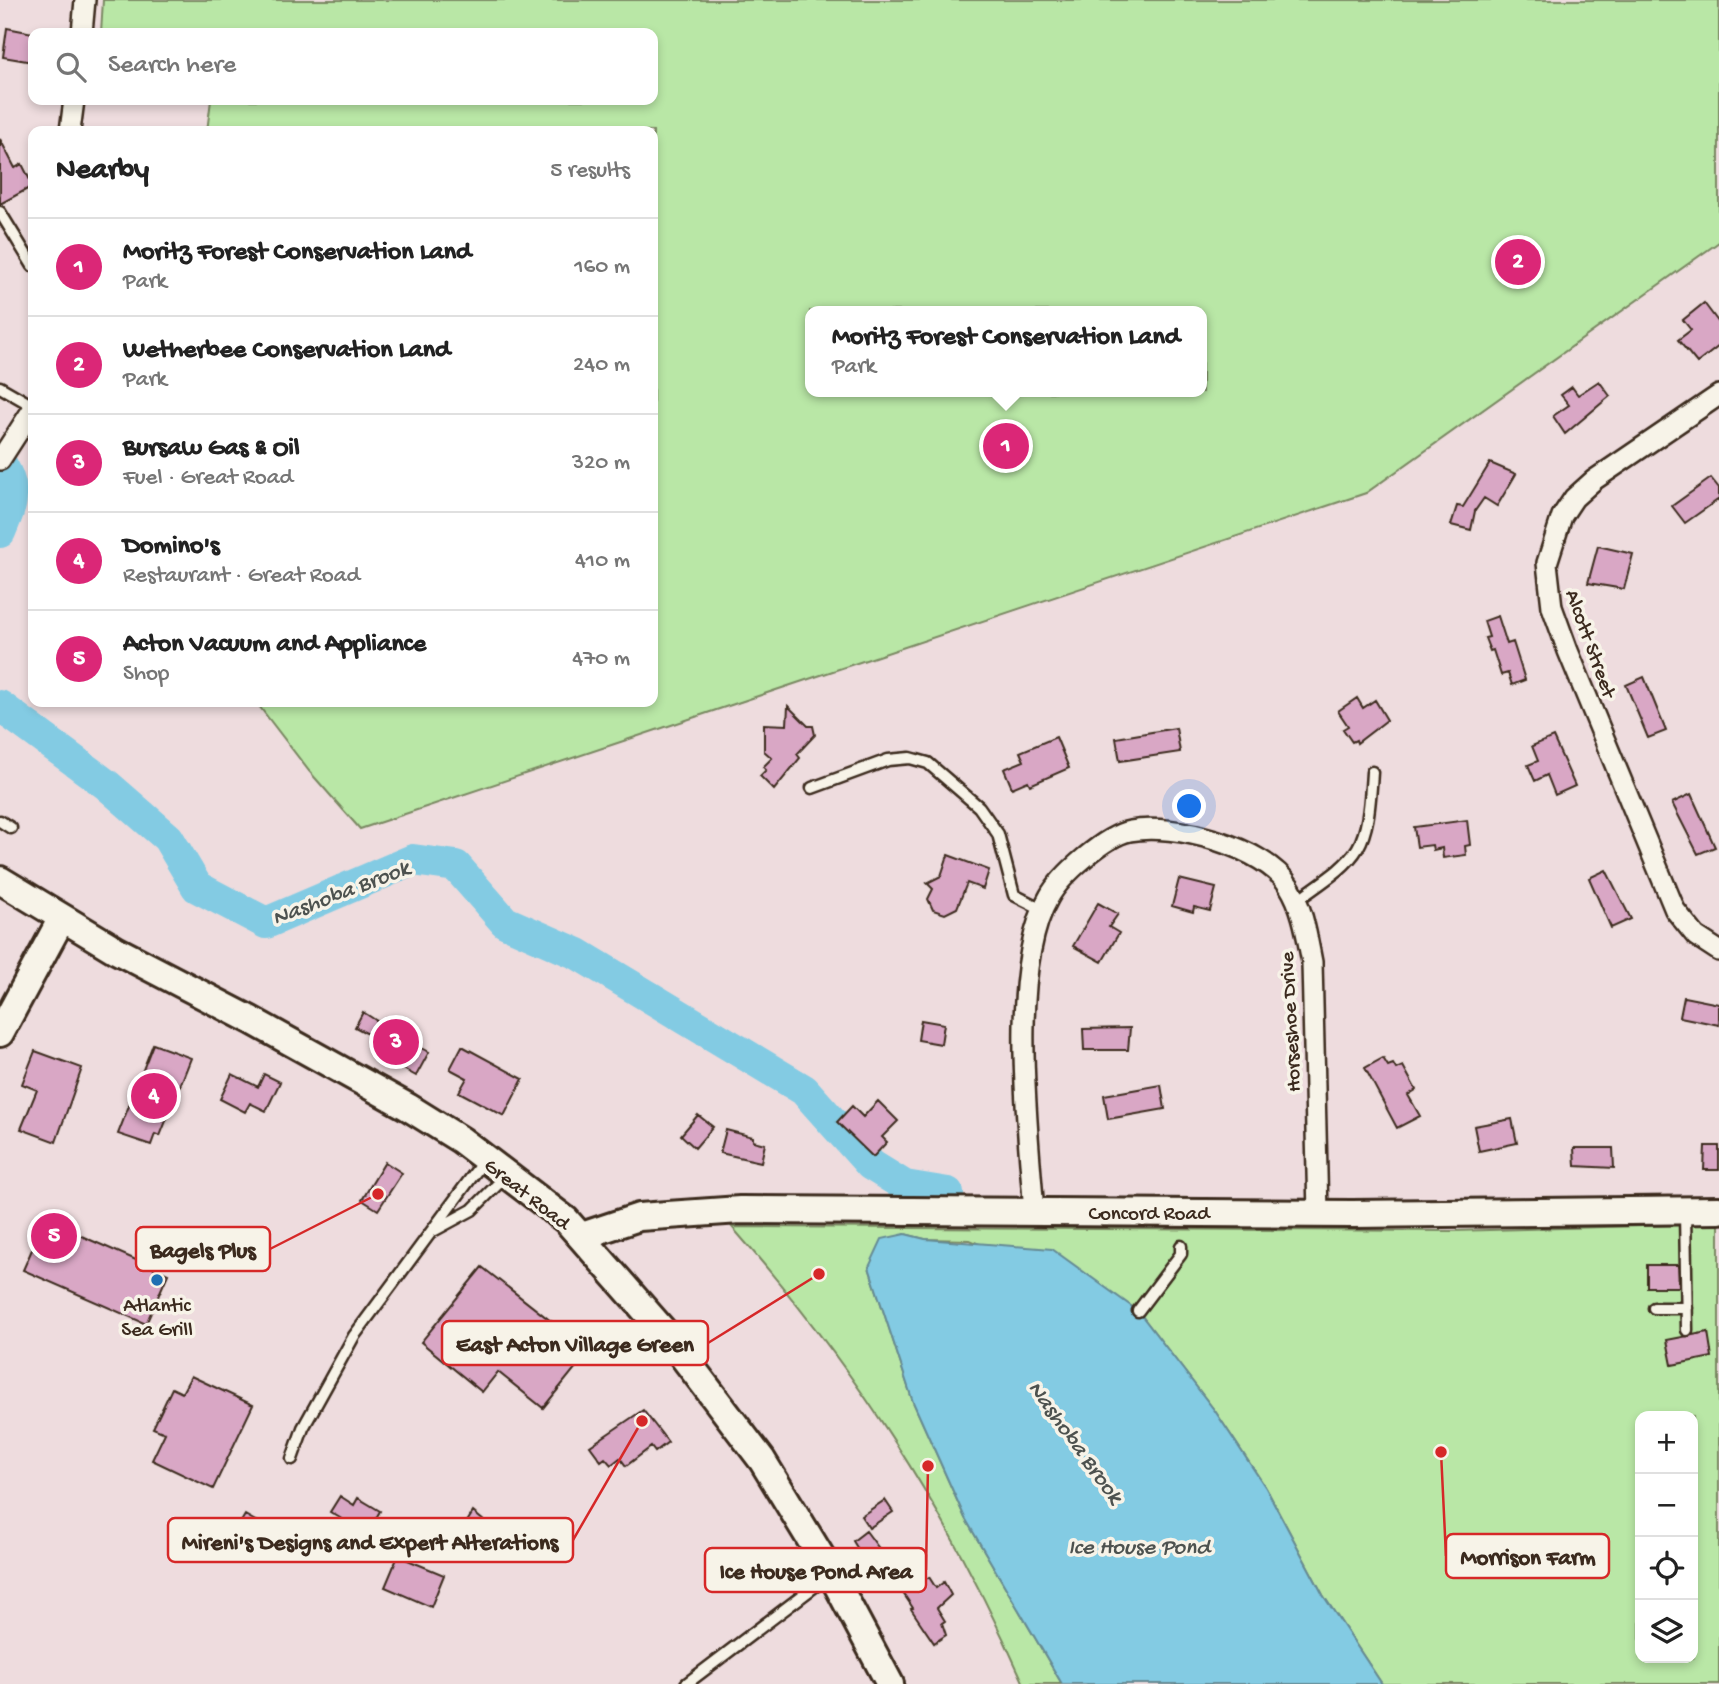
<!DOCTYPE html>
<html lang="en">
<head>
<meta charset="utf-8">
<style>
  body { margin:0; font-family:"Gochi Hand",sans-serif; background:#f6f6f6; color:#222 }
  .controls { position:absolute; right:21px; bottom:21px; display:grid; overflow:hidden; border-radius:14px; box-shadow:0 4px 10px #0003 }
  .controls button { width:63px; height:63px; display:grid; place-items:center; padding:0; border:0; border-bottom:2px solid #e0e0e0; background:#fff; color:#222; font:35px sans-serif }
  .you { position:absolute; left:1190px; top:807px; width:24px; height:24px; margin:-18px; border:5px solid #fff; border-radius:50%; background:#1a73e8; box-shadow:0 0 0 10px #1a73e833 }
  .badge { display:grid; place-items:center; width:46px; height:46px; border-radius:50%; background:#db2777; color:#fff; font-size:23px; font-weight:700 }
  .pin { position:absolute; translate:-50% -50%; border:4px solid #fff; box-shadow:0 2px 7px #0006 }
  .popup { position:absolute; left:805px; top:306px; width:402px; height:91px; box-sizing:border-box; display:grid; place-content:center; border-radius:14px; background:#fff; filter:drop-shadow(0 2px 5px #0005); font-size:23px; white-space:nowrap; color:#767676 }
  .popup b { font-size:26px; color:#222 }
  .popup::after { content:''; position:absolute; left:50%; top:100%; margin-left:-14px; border:14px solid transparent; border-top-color:#fff }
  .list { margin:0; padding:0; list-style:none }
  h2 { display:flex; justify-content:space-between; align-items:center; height:91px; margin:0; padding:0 28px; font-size:30px }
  h2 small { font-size:23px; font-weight:400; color:#767676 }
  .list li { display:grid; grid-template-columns:46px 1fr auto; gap:21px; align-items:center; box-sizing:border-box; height:98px; padding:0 28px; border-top:2px solid #e0e0e0 }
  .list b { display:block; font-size:26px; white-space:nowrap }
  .list p { margin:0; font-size:23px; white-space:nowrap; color:#767676 }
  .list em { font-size:23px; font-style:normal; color:#767676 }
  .icon { flex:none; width:38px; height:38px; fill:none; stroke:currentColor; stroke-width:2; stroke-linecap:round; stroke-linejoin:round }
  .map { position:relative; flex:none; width:1719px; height:1684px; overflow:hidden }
  .search { position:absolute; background:#fff; box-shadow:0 4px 10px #0003; left:28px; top:28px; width:630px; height:77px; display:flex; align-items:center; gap:18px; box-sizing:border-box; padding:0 24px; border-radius:14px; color:#767676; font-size:26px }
  .panel { position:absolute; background:#fff; box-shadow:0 4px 10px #0003; left:28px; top:126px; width:630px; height:581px; border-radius:14px }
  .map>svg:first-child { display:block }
  .green { fill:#b9e7a6; stroke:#7a8862; stroke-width:2; fill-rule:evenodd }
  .water { fill:#83cbe3; stroke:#668b94; stroke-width:2 }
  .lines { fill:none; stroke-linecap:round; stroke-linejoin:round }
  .river { stroke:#83cbe3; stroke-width:32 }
  .building { fill:#d9a7c5; stroke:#3b2a1e; stroke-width:2 }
  .lane-casing { stroke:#3b2a1e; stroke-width:15 }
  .street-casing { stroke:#3b2a1e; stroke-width:24 }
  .secondary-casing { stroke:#3b2a1e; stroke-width:32 }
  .lane { stroke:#f7f3e8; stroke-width:10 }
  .street { stroke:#f7f3e8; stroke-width:19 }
  .secondary { stroke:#f7f3e8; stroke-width:26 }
  .poi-dot { fill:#1f6fb2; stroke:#f7f3e8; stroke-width:2.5 }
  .labels { text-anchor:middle; stroke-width:7; stroke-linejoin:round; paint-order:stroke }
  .street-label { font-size:21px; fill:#3b2a1e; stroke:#f7f3e8 }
  .poi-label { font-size:21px; fill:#3b2a1e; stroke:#f7f3e8 }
  .water-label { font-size:23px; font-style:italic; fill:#4d524f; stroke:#f7f3e8 }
  .leader { fill:none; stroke:#d62828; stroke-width:2.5 }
  .callout-dot { fill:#d62828; stroke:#f7f3e8; stroke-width:2.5 }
  .callout { fill:#f7f3e8; stroke:#d62828; stroke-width:2.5 }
  .callout-label { font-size:23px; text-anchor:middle; font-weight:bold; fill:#3b2a1e }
</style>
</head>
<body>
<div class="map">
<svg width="1719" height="1684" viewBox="0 0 1719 1684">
  <rect width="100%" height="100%" fill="#eedcde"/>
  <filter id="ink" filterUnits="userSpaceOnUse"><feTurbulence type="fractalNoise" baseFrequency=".0143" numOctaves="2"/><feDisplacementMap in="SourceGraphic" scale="14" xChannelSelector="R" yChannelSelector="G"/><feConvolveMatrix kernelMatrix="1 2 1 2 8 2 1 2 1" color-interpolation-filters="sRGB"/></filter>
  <g filter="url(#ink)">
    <path class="green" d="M 103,0 L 1719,0 L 1719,242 L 1366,493 L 360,829 L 309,771 L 256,702 L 653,702 L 653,131 L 207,131 L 211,100 L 653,100 L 653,33 L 101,33 ZM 810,311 L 1202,311 L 1202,392 L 810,392 Z
      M 1719,1224 L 1719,1684 L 1382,1684 L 1323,1595 L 1266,1488 L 1215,1411 L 1138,1311 L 970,1240 L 925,1239 L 905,1234 L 869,1267 L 913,1402 L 965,1518 L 1062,1684 L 1024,1684 C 947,1510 857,1370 732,1227 L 1453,1231 ZM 1640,1416 L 1693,1416 L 1693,1658 L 1640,1658 Z"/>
    <path class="water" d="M 905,1234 L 925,1239 L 1052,1249 L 1138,1311 L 1215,1411 L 1266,1488 L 1323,1595 L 1382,1684 L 1062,1684 L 965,1518 L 913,1402 L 869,1267 L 882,1239 Z"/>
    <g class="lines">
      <path class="river" d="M 0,462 C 18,492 12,503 0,532
        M 0,706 L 107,785 L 168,838 L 197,887 L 266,923 L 413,860 L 456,866 L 505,922 L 578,954 L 804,1090 L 871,1165 L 905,1186 L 948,1193"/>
    </g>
    <path class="building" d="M 7,28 L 33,33 L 33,62 L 3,57 Z
      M 0,139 L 15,168 L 22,164 L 33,186 L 0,204 Z
      M 1704,303 L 1719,323 L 1719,346 L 1697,363 L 1678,340 L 1691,330 L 1683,320 Z
      M 1599,381 L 1610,396 L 1565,434 L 1553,416 L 1569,405 L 1561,395 L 1572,387 L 1578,395 Z
      M 1490,463 L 1516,474 L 1497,506 L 1484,498 L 1475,511 L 1471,530 L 1451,525 L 1457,506 L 1463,507 Z
      M 1711,478 L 1719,488 L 1719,499 L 1685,523 L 1672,506 Z
      M 1598,546 L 1633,554 L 1624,589 L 1588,583 Z
      M 1498,616 L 1507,644 L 1513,642 L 1525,680 L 1512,685 L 1508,673 L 1501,675 L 1493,650 L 1490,651 L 1485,638 L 1489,637 L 1484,621 Z
      M 1644,677 L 1666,731 L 1648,738 L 1626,685 Z
      M 1357,698 L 1363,708 L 1375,700 L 1387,720 L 1357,743 L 1356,740 L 1352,742 L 1343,729 L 1348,726 L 1338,711 Z
      M 788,706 L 808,726 L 813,726 L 815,735 L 797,754 L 800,758 L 774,790 L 760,776 L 766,770 L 763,767 L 772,758 L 764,751 L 764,724 L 787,725 Z
      M 1176,728 L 1180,752 L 1120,761 L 1116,738 Z
      M 1056,737 L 1069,768 L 1030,785 L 1028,781 L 1012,788 L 1004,769 L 1024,761 L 1020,752 Z
      M 1553,737 L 1575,786 L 1555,795 L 1547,775 L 1535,781 L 1528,765 L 1538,761 L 1532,746 Z
      M 1691,794 L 1715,847 L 1698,854 L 1672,803 Z
      M 1467,820 L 1470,845 L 1465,846 L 1466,855 L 1443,858 L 1442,848 L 1433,850 L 1432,845 L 1417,847 L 1414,827 Z
      M 948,855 L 989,870 L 983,889 L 967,883 L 957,908 L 945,914 L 933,910 L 928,899 L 933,889 L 927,883 L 941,876 Z
      M 1606,870 L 1631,919 L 1611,928 L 1589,878 Z
      M 1179,879 L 1216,888 L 1210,911 L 1194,907 L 1193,912 L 1172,906 Z
      M 1098,903 L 1118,914 L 1109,927 L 1119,933 L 1102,962 L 1073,946 Z
      M 1684,997 L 1719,1004 L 1719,1025 L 1680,1017 Z
      M 363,1012 L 411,1043 L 405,1054 L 355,1027 Z
      M 921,1020 L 944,1024 L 941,1044 L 918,1040 Z
      M 1130,1028 L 1128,1050 L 1084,1050 L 1083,1029 Z
      M 412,1043 L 429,1052 L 416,1076 L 400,1067 Z
      M 153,1044 L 191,1058 L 160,1136 L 155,1134 L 151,1145 L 118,1134 Z
      M 462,1046 L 523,1079 L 504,1116 L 459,1092 L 467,1078 L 450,1069 Z
      M 35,1051 L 82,1068 L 56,1142 L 21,1129 L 37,1090 L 22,1084 Z
      M 1383,1058 L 1388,1066 L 1393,1064 L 1396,1069 L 1403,1066 L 1416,1090 L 1408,1095 L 1420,1116 L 1397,1128 L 1365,1068 Z
      M 232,1074 L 258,1087 L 264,1074 L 280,1082 L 266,1111 L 250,1103 L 245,1112 L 220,1099 Z
      M 1161,1085 L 1165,1109 L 1108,1119 L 1104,1095 Z
      M 878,1101 L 898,1121 L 882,1137 L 887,1142 L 873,1157 L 837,1122 L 852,1106 L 863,1117 Z
      M 698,1115 L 713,1127 L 695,1148 L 681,1135 Z
      M 1512,1119 L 1517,1143 L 1479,1151 L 1474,1126 Z
      M 726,1130 L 753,1137 L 753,1141 L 765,1144 L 761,1162 L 720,1153 Z
      M 1705,1146 L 1719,1146 L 1719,1170 L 1704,1170 Z
      M 1574,1148 L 1613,1148 L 1614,1168 L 1575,1166 Z
      M 385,1162 L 402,1173 L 378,1210 L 362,1200 Z
      M 45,1220 L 168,1274 L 146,1324 L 23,1270 Z
      M 1647,1265 L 1678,1265 L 1679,1287 L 1647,1287 Z
      M 482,1267 L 589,1351 L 543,1408 L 498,1372 L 482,1392 L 421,1342 Z
      M 1708,1332 L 1712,1357 L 1672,1365 L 1667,1340 Z
      M 191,1376 L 253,1405 L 213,1489 L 152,1460 L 165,1433 L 153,1428 L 172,1388 L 182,1393 Z
      M 643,1410 L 668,1442 L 655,1452 L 651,1447 L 626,1466 L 620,1458 L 611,1465 L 605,1458 L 601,1461 L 590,1446 Z
      M 340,1496 L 354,1505 L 358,1498 L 380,1511 L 367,1534 L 330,1512 Z
      M 885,1500 L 893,1512 L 869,1528 L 861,1516 Z
      M 473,1512 L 496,1531 L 483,1547 L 462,1530 Z
      M 245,1515 L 273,1531 L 259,1553 L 232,1537 Z
      M 866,1531 L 889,1562 L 873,1574 L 853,1541 Z
      M 398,1556 L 444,1575 L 431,1607 L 385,1587 Z
      M 929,1577 L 936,1588 L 944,1582 L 951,1595 L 937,1608 L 945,1621 L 942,1623 L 946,1635 L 934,1643 L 911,1609 L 913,1608 L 903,1593 Z"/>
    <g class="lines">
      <g class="lane-casing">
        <path id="lane" d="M 0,212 L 33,266
          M 0,387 L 33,406
          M 812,788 L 888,760 L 910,758 L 928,763 L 979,807 L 998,834 L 1014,895 L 1044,910
          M 0,821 L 11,828
          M 1296,901 C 1361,855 1367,854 1372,772
          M 1685,1212 L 1687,1330
          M 435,1230 L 472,1210 L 505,1177
          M 1654,1308 L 1687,1308
          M 1138,1311 L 1181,1254 L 1181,1246
          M 292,1459 L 303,1428 L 354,1336 L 485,1159
          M 686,1684 L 831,1574"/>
      </g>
      <g class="street-casing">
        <path id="street" d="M 82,33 L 85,0
          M 70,131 L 74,100
          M 1719,395 L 1594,480 L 1574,498 L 1562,516 L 1547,563 L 1552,607 L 1568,651 L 1675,910 L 1696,936 L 1719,951
          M 0,460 L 33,409
          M 1034,1212 C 1028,1130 1008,967 1049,897 C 1061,875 1105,836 1130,831 C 1173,822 1265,847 1289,886 C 1303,908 1307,937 1312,962 L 1318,1214"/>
      </g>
      <g class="secondary-casing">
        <path id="secondary" d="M 0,880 L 116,950 L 251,1020 L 408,1107 L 461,1140 L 566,1220 L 666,1334 L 762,1460 L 831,1573 L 890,1684
          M 0,1033 L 62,918
          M 582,1236 L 639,1217 L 740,1210 L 1352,1214 L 1719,1210"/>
      </g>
      <use href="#lane" class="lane"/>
      <use href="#street" class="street"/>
      <use href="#secondary" class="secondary"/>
    </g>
  </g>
  <circle class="poi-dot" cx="157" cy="1280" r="7"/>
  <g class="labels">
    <g class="street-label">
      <text transform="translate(1592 643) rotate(70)" y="7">Alcott Street</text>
      <text transform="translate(1289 1022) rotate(-93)" y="7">Horseshoe Drive</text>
      <text transform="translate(528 1193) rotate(38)" y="7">Great Road</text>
      <text x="1149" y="1219">Concord Road</text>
    </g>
    <g class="poi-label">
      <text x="157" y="1311">Atlantic<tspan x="157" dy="24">Sea Grill</tspan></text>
    </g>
    <g class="water-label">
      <text transform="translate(340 891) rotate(-21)" y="8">Nashoba Brook</text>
      <text transform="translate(1077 1441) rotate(54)" y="8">Nashoba Brook</text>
      <text x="1139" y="1553">Ice House Pond</text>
    </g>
  </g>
  <path class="leader" d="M378 1194L270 1249M819 1274L708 1343M642 1421L573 1540M1441 1452L1446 1556M928 1466L926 1570"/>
  <g class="callout-dot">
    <circle cx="378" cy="1194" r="7"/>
    <circle cx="819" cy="1274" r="7"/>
    <circle cx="642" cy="1421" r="7"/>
    <circle cx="1441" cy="1452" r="7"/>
    <circle cx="928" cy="1466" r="7"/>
  </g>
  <g class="callout">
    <rect x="136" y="1227" width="134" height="44" rx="7"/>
    <rect x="442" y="1321" width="266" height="44" rx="7"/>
    <rect x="168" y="1518" width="405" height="44" rx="7"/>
    <rect x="1446" y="1534" width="163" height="44" rx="7"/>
    <rect x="705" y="1548" width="221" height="44" rx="7"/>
  </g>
  <g class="callout-label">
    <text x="203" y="1257">Bagels Plus</text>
    <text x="575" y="1351">East Acton Village Green</text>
    <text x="370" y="1549">Mireni's Designs and Expert Alterations</text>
    <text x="1528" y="1564">Morrison Farm</text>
    <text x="816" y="1578">Ice House Pond Area</text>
  </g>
</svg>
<div class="controls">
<button>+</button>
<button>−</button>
<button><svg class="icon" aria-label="locate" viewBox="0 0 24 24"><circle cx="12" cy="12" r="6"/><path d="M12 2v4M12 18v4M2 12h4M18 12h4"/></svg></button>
<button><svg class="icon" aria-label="layers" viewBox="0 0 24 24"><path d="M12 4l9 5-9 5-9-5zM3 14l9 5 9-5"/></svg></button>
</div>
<div class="you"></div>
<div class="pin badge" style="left:1006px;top:446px">1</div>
<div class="popup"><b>Moritz Forest Conservation Land</b>Park</div>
<div class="pin badge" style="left:1518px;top:262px">2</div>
<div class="pin badge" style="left:396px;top:1042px">3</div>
<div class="pin badge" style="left:154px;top:1096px">4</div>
<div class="pin badge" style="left:54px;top:1236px">5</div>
<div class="search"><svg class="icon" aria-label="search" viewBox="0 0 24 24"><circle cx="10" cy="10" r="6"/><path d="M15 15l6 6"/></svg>Search here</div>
<section class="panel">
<h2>Nearby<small>5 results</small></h2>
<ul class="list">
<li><span class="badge">1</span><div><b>Moritz Forest Conservation Land</b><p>Park</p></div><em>160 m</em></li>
<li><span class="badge">2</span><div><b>Wetherbee Conservation Land</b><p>Park</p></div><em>240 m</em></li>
<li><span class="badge">3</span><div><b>Bursaw Gas &amp; Oil</b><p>Fuel · Great Road</p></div><em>320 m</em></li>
<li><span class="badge">4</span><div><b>Domino's</b><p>Restaurant · Great Road</p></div><em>410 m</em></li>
<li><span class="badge">5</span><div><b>Acton Vacuum and Appliance</b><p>Shop</p></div><em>470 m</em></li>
</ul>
</section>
</div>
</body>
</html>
